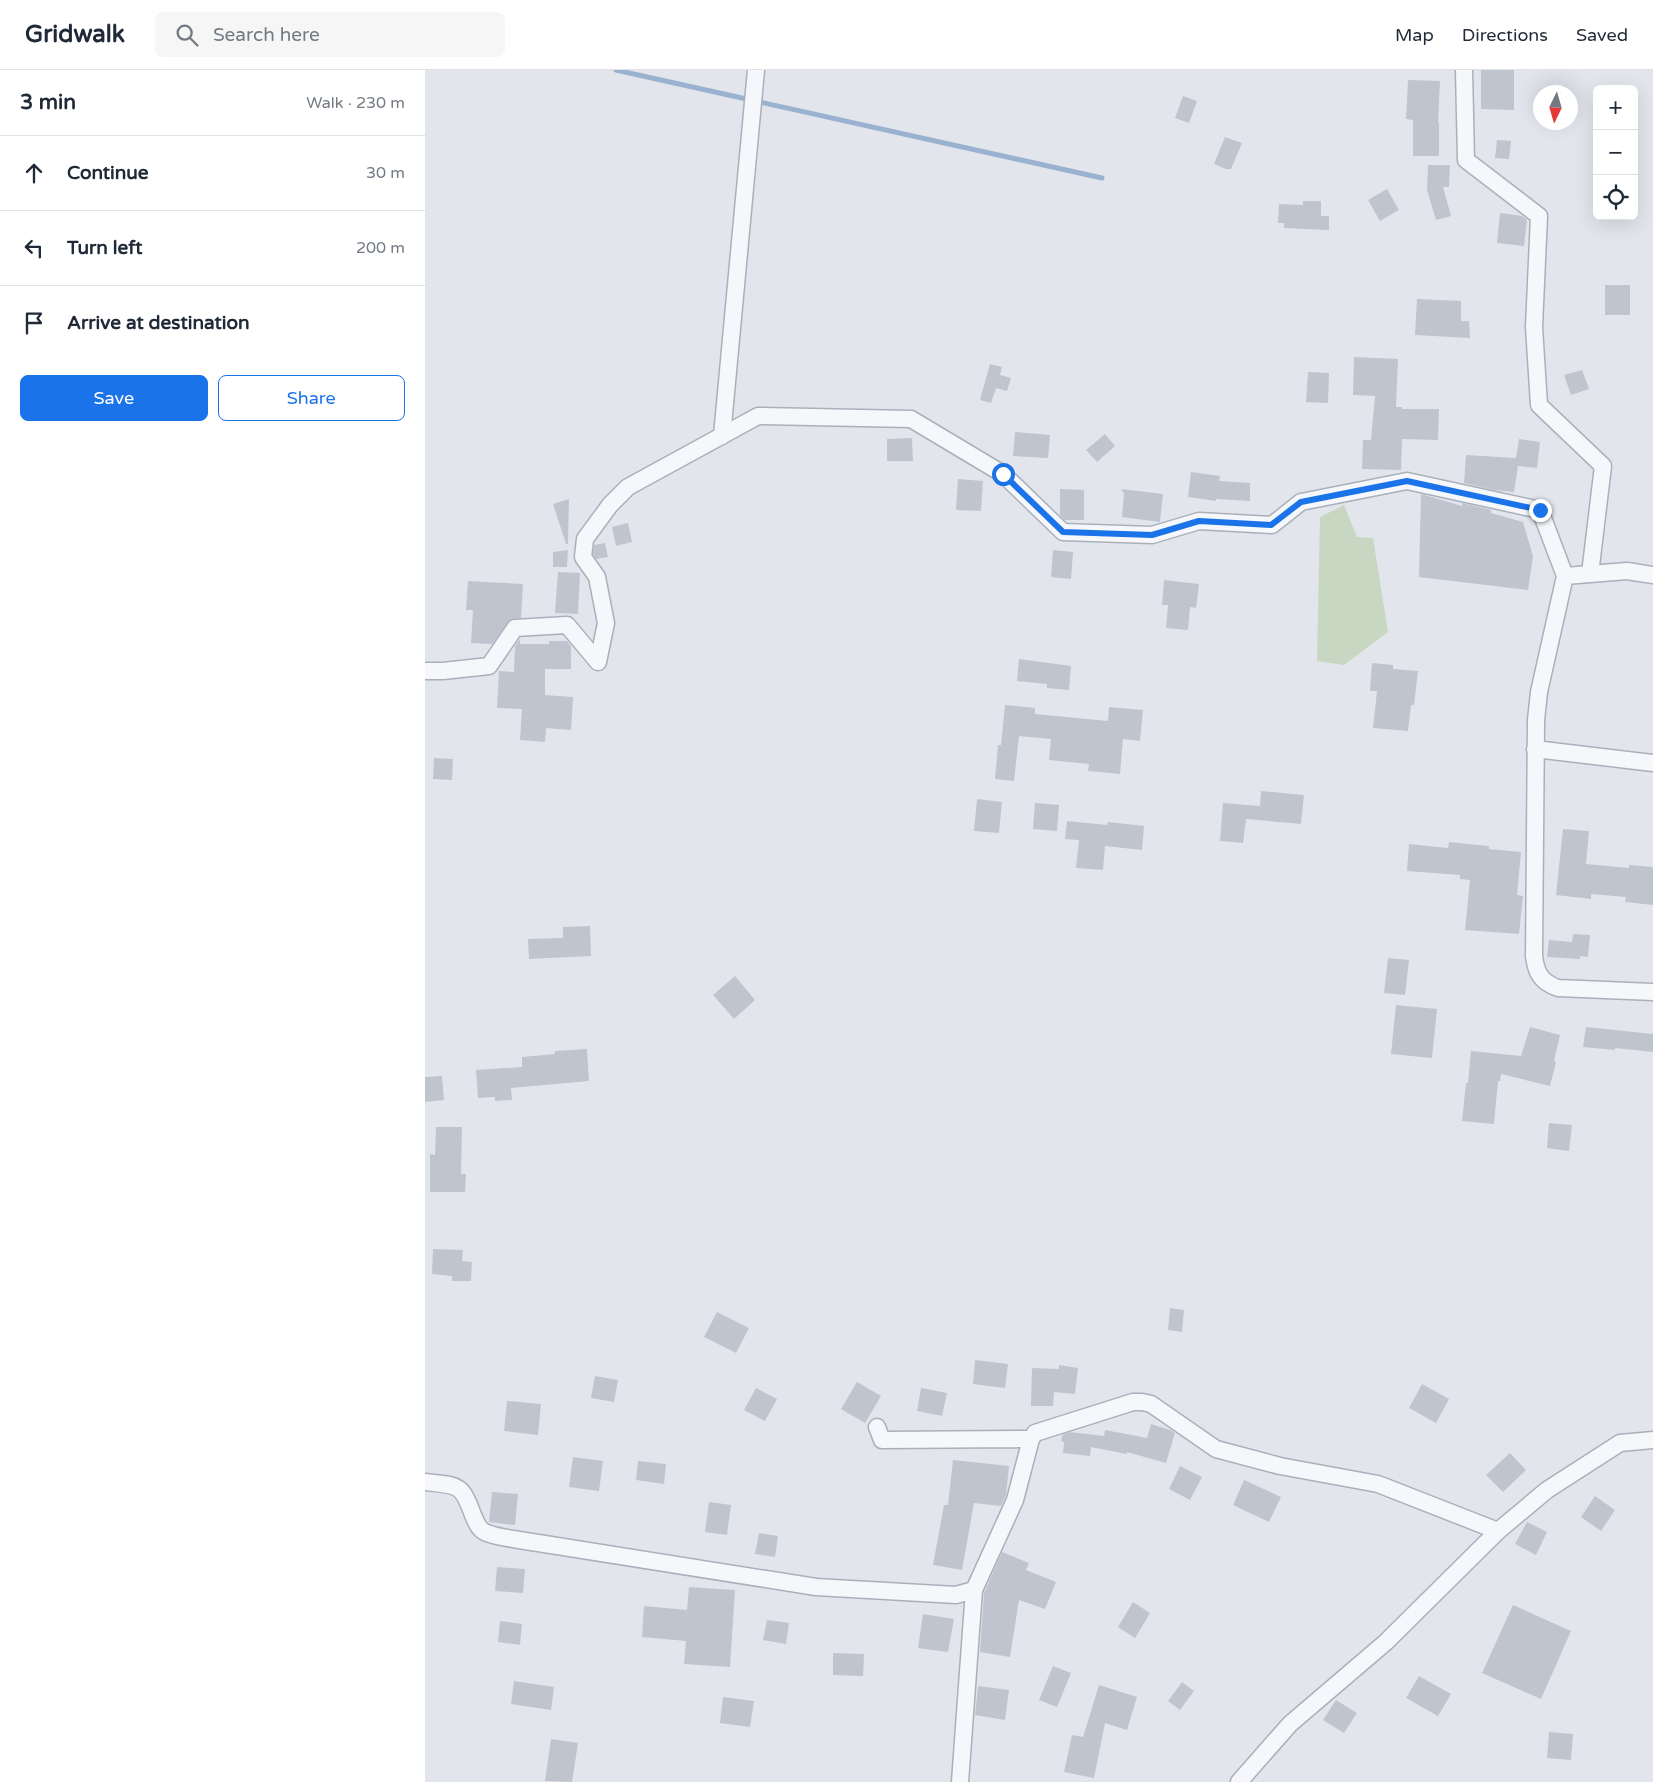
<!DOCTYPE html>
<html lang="en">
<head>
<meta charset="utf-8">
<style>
  body { margin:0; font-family:"Varela Round",sans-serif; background:#f6f6f7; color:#1f2937 }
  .controls { position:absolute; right:15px; top:15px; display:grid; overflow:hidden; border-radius:8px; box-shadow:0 5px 20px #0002 }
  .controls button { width:45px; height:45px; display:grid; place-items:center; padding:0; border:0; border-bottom:1px solid #e0e1e3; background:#fff; color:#1f2937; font:25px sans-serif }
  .compass { position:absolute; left:1108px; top:15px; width:45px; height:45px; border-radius:50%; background:#fff; box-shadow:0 5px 20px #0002; rotate:185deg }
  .stop { position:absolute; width:15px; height:15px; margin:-11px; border:4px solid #1a73e8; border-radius:50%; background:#fff }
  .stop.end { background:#1a73e8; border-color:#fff; box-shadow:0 1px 5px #0008 }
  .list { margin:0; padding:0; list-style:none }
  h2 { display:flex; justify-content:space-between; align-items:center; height:65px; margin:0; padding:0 20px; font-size:21px }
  h2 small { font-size:16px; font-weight:400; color:#747a83 }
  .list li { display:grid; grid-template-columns:32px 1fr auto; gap:15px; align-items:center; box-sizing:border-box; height:75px; padding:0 20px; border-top:1px solid #e0e1e3 }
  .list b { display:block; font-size:19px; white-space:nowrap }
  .list em { font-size:16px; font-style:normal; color:#747a83 }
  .actions { display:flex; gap:10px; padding:15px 20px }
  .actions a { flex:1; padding:11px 0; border:1px solid #1a73e8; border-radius:8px; text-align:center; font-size:18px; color:#1a73e8 }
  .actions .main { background:#1a73e8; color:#fff }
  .icon { flex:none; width:28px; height:28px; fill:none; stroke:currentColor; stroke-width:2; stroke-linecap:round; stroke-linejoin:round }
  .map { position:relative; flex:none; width:1228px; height:1712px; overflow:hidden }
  header { display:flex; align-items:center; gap:30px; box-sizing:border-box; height:70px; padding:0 25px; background:#fff; border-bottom:1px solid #e0e1e3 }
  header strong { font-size:24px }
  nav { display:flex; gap:28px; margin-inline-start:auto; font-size:18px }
  .search { width:350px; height:45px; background:#f6f6f7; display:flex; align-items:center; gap:12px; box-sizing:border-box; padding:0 18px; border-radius:8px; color:#747a83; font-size:19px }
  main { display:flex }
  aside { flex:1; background:#fff }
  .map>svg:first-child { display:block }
  .green { fill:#c7d7c2 }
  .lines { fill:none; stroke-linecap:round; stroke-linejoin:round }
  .stream { stroke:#9ab2cf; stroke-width:5 }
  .building { fill:#bfc4cf }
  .minor-casing { stroke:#aab0ba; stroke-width:19 }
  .minor { stroke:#f5f7fa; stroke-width:16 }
  .route { stroke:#1a73e8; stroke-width:6 }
</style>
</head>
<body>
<header>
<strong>Gridwalk</strong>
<div class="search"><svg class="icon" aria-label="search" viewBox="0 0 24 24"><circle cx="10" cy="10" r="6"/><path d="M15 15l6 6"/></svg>Search here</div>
<nav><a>Map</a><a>Directions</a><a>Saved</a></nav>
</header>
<main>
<aside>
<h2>3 min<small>Walk · 230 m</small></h2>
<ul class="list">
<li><svg class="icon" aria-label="ahead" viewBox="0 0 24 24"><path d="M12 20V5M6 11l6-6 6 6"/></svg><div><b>Continue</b></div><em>30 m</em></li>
<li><svg class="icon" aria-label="left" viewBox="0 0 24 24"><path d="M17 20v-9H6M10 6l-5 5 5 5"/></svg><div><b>Turn left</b></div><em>200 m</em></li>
<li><svg class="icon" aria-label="arrive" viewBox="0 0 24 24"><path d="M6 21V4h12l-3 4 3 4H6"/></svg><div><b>Arrive at destination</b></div></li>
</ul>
<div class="actions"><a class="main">Save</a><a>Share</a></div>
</aside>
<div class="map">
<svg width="1228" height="1712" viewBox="0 0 1228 1712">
  <rect width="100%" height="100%" fill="#e2e6ec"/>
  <path class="green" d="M 919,435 L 932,467 L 948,468 L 963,562 L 919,595 L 892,591 L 895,447 Z"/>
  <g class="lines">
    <path class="stream" d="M 191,0 L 677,108"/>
  </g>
  <path class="building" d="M 1056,0 L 1089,0 L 1089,40 L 1056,39 Z
    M 983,10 L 1015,11 L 1013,53 L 1014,52 L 1014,86 L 988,86 L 988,50 L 981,49 Z
    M 758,26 L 772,31 L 764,53 L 750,48 Z
    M 800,67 L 817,73 L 806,99 L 801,99 L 789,94 Z
    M 1072,70 L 1086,71 L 1084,89 L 1070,88 Z
    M 1003,95 L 1025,95 L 1024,117 L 1018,117 L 1026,146 L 1011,150 L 1002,120 Z
    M 962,119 L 974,140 L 955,151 L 943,130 Z
    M 878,131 L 896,131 L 896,146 L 904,146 L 904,160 L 859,158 L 859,153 L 853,153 L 854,134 L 878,135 Z
    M 1075,143 L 1097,146 L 1102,150 L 1099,176 L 1072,173 Z
    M 1180,215 L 1205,215 L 1205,245 L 1180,245 Z
    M 992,229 L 1036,231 L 1036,251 L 1044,251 L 1045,268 L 990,265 Z
    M 929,287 L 973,289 L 971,337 L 977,337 L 977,339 L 1014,339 L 1013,370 L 977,369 L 976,400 L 937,399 L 938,370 L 946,370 L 950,326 L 928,325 Z
    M 565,294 L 577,297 L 575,305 L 586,308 L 582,321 L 571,318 L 566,333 L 555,330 Z
    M 1157,300 L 1164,319 L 1146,325 L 1139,305 Z
    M 883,302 L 904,303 L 903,333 L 881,332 Z
    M 590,362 L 625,365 L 623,388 L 588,386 Z
    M 680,364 L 690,376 L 672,392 L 661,380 Z
    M 487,368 L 488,391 L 462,391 L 462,369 Z
    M 1094,369 L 1115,372 L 1112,398 L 1093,396 L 1089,422 L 1069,420 L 1039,413 L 1041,385 L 1091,388 Z
    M 766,402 L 795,406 L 794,411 L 825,413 L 825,431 L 791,429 L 791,431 L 763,427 Z
    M 533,409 L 558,411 L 556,441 L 531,440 Z
    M 635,419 L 659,420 L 659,450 L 640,450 L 635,445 Z
    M 696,419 L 738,424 L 735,452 L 697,447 L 699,423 Z
    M 996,424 L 1037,436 L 1037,433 L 1066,440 L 1066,443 L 1098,452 L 1108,486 L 1103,520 L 994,507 Z
    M 144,429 L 143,474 L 141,474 L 128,434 Z
    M 203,453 L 207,472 L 191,476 L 187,457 Z
    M 180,473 L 183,487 L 171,489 L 168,484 L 169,475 Z
    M 143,480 L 142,497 L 128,497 L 128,482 Z
    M 628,480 L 648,482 L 646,509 L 626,507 Z
    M 133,502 L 155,503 L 153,544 L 130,543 Z
    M 739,510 L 774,514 L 771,538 L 765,537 L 763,560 L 741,558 L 743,535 L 737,535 Z
    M 43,511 L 98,514 L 96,548 L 85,550 L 67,574 L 46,573 L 48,540 L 41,540 Z
    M 95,569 L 95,574 L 124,574 L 124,571 L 142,571 L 146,576 L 146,599 L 120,599 L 120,625 L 148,627 L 146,660 L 121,658 L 120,672 L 95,670 L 97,639 L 72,638 L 74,601 L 89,602 L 90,576 Z
    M 594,589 L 646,596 L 644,620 L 622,618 L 622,614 L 592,611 Z
    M 947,593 L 968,595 L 968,599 L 993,601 L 989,635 L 986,635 L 983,661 L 948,658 L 952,621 L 945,621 Z
    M 580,635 L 610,638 L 610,644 L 683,651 L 684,637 L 718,640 L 715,671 L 698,669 L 695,704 L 663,701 L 664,694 L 624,690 L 626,669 L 594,666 L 589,711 L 570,709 L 573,675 L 576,675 Z
    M 9,688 L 28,689 L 27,710 L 8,709 Z
    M 836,721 L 879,725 L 876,754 L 821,749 L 818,773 L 795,771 L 798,733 L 835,736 Z
    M 552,729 L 577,732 L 574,763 L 549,761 Z
    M 610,733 L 634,735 L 632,761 L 608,759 Z
    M 642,751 L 682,755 L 683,752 L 719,756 L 717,780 L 680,776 L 678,800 L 651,798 L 654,770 L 640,769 Z
    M 1138,759 L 1164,761 L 1161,794 L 1204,798 L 1204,795 L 1228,797 L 1228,835 L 1200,832 L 1201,827 L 1166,824 L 1166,829 L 1131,825 Z
    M 1024,772 L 1064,776 L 1064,779 L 1096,782 L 1092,825 L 1098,826 L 1094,864 L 1040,860 L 1045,810 L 1035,809 L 1035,805 L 982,801 L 984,774 L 1023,778 Z
    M 165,856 L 166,886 L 104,889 L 103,869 L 138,868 L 138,857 Z
    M 1148,864 L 1165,865 L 1163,887 L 1155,886 L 1155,889 L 1122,887 L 1124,870 L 1147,872 Z
    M 963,888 L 984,890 L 980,925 L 959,923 Z
    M 310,906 L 330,930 L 309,949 L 288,925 Z
    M 971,935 L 1012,939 L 1007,988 L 966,984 Z
    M 1105,957 L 1135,965 L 1129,991 L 1131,992 L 1125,1016 L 1076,1004 L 1075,1011 L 1073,1011 L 1069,1054 L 1037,1051 L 1041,1013 L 1043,1013 L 1046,981 L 1096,986 Z
    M 1161,957 L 1228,964 L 1228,982 L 1190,978 L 1190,980 L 1158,977 Z
    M 162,979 L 164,1011 L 86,1018 L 87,1030 L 70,1031 L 70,1027 L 53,1028 L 51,1000 L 97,997 L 97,987 L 130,984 L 130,981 Z
    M 17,1006 L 19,1030 L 0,1032 L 0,1007 Z
    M 1124,1053 L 1147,1055 L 1144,1081 L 1122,1078 Z
    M 11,1057 L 37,1057 L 36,1104 L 41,1104 L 40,1122 L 5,1122 L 5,1084 L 10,1085 Z
    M 8,1179 L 38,1180 L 37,1191 L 47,1192 L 46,1211 L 27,1211 L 27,1206 L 7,1204 Z
    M 745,1238 L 759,1240 L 757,1262 L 743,1260 Z
    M 292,1242 L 324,1258 L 311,1283 L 279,1267 Z
    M 550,1290 L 583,1294 L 580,1318 L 548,1314 Z
    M 634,1295 L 653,1298 L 650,1324 L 629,1322 L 628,1336 L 606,1336 L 607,1298 L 634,1299 Z
    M 170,1306 L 193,1310 L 189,1332 L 166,1328 Z
    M 432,1312 L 456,1326 L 440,1353 L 416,1339 Z
    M 997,1314 L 1024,1329 L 1011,1353 L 984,1338 Z
    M 331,1318 L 352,1329 L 340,1351 L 319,1340 Z
    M 496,1318 L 522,1323 L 517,1346 L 492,1341 Z
    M 82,1331 L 116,1334 L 113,1365 L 79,1361 Z
    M 726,1354 L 745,1360 L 750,1363 L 741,1393 L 702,1382 L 702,1384 L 666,1377 L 665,1386 L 638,1383 L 639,1372 L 636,1371 L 637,1365 L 645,1362 L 679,1366 L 680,1360 L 722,1368 Z
    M 1085,1383 L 1101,1400 L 1078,1422 L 1061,1405 Z
    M 148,1387 L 178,1391 L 174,1421 L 144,1417 Z
    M 528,1390 L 584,1396 L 581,1425 L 576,1436 L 549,1433 L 537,1500 L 508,1495 L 519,1435 L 523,1435 Z
    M 213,1391 L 241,1394 L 239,1414 L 211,1410 Z
    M 755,1396 L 777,1407 L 765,1430 L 744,1419 Z
    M 819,1410 L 856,1427 L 844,1452 L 808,1435 Z
    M 67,1422 L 93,1424 L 90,1455 L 64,1452 Z
    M 1170,1426 L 1190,1440 L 1176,1461 L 1156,1447 Z
    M 284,1432 L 306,1435 L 302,1465 L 280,1462 Z
    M 1102,1452 L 1122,1462 L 1111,1485 L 1090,1474 Z
    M 334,1463 L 353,1466 L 350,1487 L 330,1484 Z
    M 577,1482 L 604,1493 L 601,1500 L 631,1512 L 620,1539 L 594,1530 L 585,1587 L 555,1582 L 559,1523 Z
    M 72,1497 L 100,1499 L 98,1523 L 70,1521 Z
    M 264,1517 L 310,1520 L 305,1597 L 259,1594 L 261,1571 L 217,1567 L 219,1536 L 262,1540 Z
    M 708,1532 L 725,1543 L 710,1568 L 693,1557 Z
    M 1088,1535 L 1146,1561 L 1116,1629 L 1057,1603 Z
    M 498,1544 L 529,1549 L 523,1582 L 493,1578 Z
    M 342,1550 L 364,1553 L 361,1574 L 338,1570 Z
    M 75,1551 L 97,1554 L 95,1575 L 73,1572 Z
    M 408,1583 L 439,1584 L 438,1606 L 408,1605 Z
    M 628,1596 L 646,1603 L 632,1637 L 614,1630 Z
    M 994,1606 L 1026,1624 L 1013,1646 L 981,1628 Z
    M 89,1611 L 129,1617 L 126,1640 L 86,1634 Z
    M 757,1612 L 769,1621 L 755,1640 L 743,1631 Z
    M 674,1615 L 712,1627 L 702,1660 L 680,1653 L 669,1708 L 639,1702 L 647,1665 L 658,1667 Z
    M 553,1616 L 584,1620 L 580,1650 L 550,1645 Z
    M 298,1627 L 329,1631 L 325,1657 L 295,1653 Z
    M 911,1630 L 932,1643 L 919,1663 L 898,1650 Z
    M 1124,1662 L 1148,1664 L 1146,1690 L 1122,1688 Z
    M 126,1669 L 153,1673 L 147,1712 L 120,1711 Z"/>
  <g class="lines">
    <g class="minor-casing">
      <path id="minor" d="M 1039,0 L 1041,90 L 1114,146 L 1109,257 L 1114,335 L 1178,396 L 1165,504
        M 297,366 L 331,0
        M 1228,505 L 1202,501 L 1140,506 L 1114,622 L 1111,650 L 1109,886 C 1111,903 1116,912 1133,918 L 1228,922
        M 0,601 L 18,601 L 64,596 L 90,558 L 142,555 L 173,592 L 181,553 L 172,507 L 158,487 L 160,469 L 185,435 L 203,417 L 333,346 L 486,349 L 578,404 L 638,462 L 727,465 L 774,451 L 847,455 L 876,432 L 982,411 L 1115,440 L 1140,506
        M 1110,679 L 1228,693
        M 452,1357 L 457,1370 L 606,1369
        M 0,1412 C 33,1416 36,1412 48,1445 C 51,1451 52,1457 58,1461 C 65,1466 79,1467 88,1469 L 391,1517 L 531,1525 L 549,1520 L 555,1507 L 590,1430 L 606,1369 L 610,1363 L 708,1332 L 717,1332 L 726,1334 L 791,1379 L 855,1396 L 953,1414 L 1073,1461 L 1122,1420 L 1195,1373 L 1228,1370
        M 535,1712 L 549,1520
        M 814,1712 L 865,1654 L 961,1572 L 1073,1461"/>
    </g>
    <use href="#minor" class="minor"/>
  </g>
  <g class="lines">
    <path class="route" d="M 578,404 L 638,462 L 727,465 L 774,451 L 846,455 L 876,432 L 982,411 L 1115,440"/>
  </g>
</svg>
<div class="controls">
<button>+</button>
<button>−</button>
<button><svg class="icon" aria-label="locate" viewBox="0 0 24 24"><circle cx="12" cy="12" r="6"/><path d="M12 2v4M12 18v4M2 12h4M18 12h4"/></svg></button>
</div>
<svg class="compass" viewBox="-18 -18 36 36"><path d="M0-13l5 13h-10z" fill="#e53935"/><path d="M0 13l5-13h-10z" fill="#747a83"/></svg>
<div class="stop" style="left:578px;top:404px"></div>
<div class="stop end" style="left:1115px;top:440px"></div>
</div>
</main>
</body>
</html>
